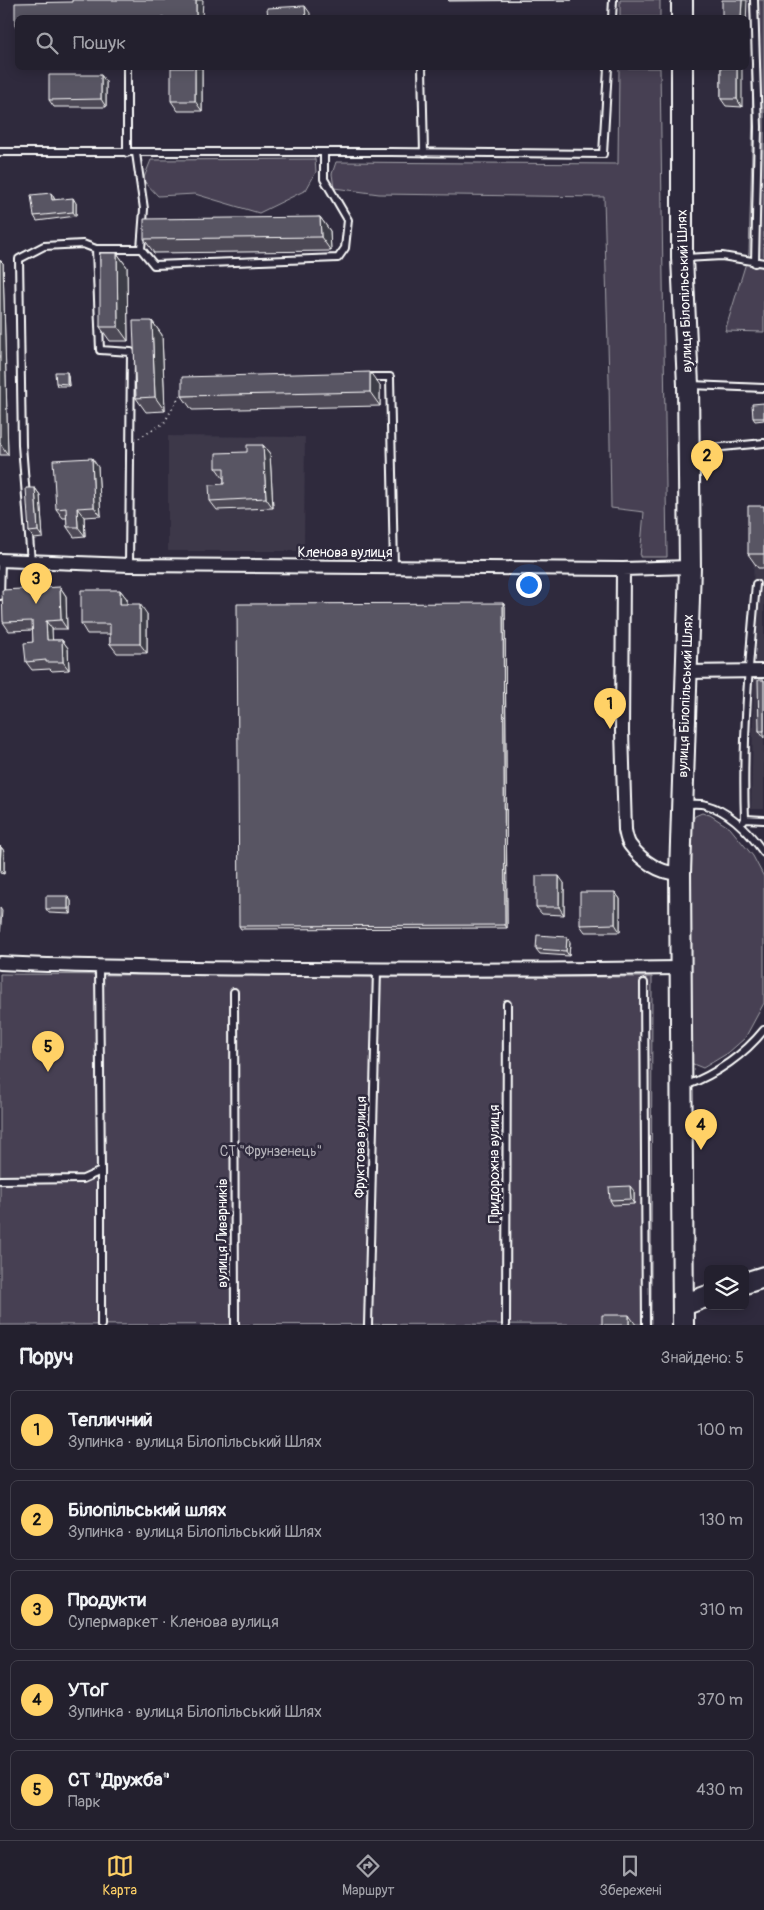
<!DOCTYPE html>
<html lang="uk">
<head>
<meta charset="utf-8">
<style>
  body { margin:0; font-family:Pangolin,sans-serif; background:#2f2d3a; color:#f1f3f6 }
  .controls { position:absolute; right:15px; bottom:15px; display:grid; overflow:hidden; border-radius:8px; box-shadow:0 2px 12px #0003 }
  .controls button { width:45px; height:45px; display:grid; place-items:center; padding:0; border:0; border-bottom:1px solid #403e4a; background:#23202e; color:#f1f3f6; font:25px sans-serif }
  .you { position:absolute; left:528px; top:584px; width:18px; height:18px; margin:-12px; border:4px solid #fff; border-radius:50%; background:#1a73e8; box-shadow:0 0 0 8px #1a73e833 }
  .badge { display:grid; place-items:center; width:32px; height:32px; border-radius:50%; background:#ffd166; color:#111; font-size:16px; font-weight:700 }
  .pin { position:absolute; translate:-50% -41px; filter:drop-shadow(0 1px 2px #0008) }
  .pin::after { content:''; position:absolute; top:26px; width:18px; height:15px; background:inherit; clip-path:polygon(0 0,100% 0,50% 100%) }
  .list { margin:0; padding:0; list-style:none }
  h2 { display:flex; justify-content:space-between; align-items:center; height:65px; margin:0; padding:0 20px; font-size:21px }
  h2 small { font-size:16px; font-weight:400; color:#a3a3aa }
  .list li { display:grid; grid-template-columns:32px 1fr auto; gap:15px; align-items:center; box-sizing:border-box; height:80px; margin:0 10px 10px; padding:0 10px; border:1px solid #403e4a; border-radius:8px }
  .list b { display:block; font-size:19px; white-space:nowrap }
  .list p { margin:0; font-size:16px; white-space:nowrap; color:#a3a3aa }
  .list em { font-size:16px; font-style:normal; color:#a3a3aa }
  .icon { flex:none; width:28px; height:28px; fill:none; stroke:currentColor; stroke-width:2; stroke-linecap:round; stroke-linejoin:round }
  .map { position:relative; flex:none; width:764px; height:1325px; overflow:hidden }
  .search { position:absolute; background:#23202e; box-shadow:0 2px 12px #0003; left:15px; right:15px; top:15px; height:55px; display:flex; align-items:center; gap:12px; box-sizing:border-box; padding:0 18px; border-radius:8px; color:#a3a3aa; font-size:19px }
  .sheet { height:515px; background:#23202e }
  nav { display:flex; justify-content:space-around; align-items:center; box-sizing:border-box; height:70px; border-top:1px solid #403e4a; background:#23202e; font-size:14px; color:#a3a3aa }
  nav a { display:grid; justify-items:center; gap:2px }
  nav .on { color:#ffd166 }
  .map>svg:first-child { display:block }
  .built { fill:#3c3749 }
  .green { fill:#464152; stroke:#a2a0a8 }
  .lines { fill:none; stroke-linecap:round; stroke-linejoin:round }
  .service-casing { stroke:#fff; stroke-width:10 }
  .minor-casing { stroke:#fff; stroke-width:16 }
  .primary-casing { stroke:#fff; stroke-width:24 }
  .path { stroke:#fff; stroke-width:2; stroke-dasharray:1 4; stroke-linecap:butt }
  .service { stroke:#2f2a3d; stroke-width:6 }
  .minor { stroke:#2f2a3d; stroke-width:12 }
  .primary { stroke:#2f2a3d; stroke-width:20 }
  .wall { fill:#4d4956; stroke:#fff }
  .shaded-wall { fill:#3e3c46; stroke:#fff }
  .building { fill:#595564; stroke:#fff }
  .labels { text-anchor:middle; stroke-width:5; stroke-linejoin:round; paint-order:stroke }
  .street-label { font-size:14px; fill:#fff; stroke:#2f2a3d }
  .park-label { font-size:14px; fill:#b5b3ba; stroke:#2f2a3d }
</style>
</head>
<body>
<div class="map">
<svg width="764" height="1325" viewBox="0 0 764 1325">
  <rect width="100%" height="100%" fill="#2f2a3d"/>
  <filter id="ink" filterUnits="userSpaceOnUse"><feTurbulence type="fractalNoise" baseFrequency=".02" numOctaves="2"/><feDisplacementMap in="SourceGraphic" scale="10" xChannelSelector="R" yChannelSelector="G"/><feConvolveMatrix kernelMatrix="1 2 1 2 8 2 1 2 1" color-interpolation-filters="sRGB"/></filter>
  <g filter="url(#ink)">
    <path class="built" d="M 168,436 L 305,437 L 304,551 L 168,551 Z
      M 764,506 L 764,809 L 751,809 L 754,685 L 753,507 Z"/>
    <path class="green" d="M 620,0 L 660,0 L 660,17 L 620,17 Z
      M 750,0 L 764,0 L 764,332 L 725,331 L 749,253 L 753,114 Z
      M 619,68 L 660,68 L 667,557 L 640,557 L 644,512 L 611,508 L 609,381 L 604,197 L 379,194 L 334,188 L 332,174 L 336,162 L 618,164 Z
      M 315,159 L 316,172 L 306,190 L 259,213 L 195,194 L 158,196 L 143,180 L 151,160 Z
      M 702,813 L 710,815 L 730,828 L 753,856 L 764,877 L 764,1003 L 745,1038 L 728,1053 L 703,1068 L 693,1064 L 690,1057 L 691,824 L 695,816 Z
      M 0,974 L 377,977 L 652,977 L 651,1324 L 0,1325 Z"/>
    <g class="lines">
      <g class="service-casing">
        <path id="service" d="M 754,0 L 758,127 L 755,263
          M 612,18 L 613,0
          M 422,68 L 424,153
          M 0,152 L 390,152 L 603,154 L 608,68
          M 127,153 L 127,68
          M 136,153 L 144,209 L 141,249
          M 96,249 L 141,249 L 154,265 L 338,258 L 345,248 L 348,220 L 324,179 L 324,153
          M 685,258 L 722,256 L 764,263
          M 366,377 L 390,377 L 394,567
          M 691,385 L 764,388
          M 691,450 L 764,443
          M 31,562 L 22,445 L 19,259 L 44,246 L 83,244 L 96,249 L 100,350 L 131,352 L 129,565
          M 0,596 L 1,560
          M 686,804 C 692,804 700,803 706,805 C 730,811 750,833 764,853
          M 745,819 C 742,741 749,662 756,584
          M 744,821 L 745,819 L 764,820
          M 644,983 L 646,1325
          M 234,992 L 235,1325
          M 685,1086 C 716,1074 743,1056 764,1030
          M 101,1171 L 101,1325
          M 0,1180 L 83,1179 L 101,1171 L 99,968
          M 368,1325 L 377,970
          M 506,1325 L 507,1004"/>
      </g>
      <g class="minor-casing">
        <path id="minor" d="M 0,560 L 129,565 L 623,569 L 690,567
          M 623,569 L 622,731 L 625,830 C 626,835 627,841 630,845 C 641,860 661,875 680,873
          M 686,672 L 764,671
          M 0,963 C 101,968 202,968 303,969 C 429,970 555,970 681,968"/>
      </g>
      <g class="primary-casing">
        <path id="primary" d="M 682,0 L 682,18
          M 682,68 L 682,258 L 688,385 L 690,567 L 680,873 L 683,1325
          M 745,1283 L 764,1277
          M 683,1305 L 708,1296"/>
      </g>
      <path class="path" d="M 139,438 L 164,423 L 182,392"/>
      <use href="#service" class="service"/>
      <use href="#minor" class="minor"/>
      <use href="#primary" class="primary"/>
    </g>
    <path class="wall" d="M 448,0 L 572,0 L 449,1 Z
      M 202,68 L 202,111 L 178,111 L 171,101 Z
      M 721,68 L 742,107 L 726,106 L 721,99 Z
      M 101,75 L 106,82 L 106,107 L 54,107 L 49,100 Z
      M 51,193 L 54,198 L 55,200 L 76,203 L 76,216 L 37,221 L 34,216 Z
      M 320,217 L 330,231 L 331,251 L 154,253 L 144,239 Z
      M 117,253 L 127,267 L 128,341 L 110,341 L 100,327 Z
      M 0,260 L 3,263 L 8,455 L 0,455 Z
      M 152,321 L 162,335 L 165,411 L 146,412 L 136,398 Z
      M 68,375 L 69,386 L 57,386 L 56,383 Z
      M 380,386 L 380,406 L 192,410 L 182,396 Z
      M 764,403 L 764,420 L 755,421 L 753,418 Z
      M 263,445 L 270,454 L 273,508 L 217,510 L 210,501 L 224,484 L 224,478 L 223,478 L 216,468 Z
      M 98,467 L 101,516 L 84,517 L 85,536 L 74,537 L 67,527 L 67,518 L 63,518 L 56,509 Z
      M 35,488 L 40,495 L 43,538 L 34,539 L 29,532 Z
      M 764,506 L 764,568 L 758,568 L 748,554 Z
      M 60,587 L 66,596 L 67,629 L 52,629 L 52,640 L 62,640 L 68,648 L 69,670 L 52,671 L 50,669 L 32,670 L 26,662 L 33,642 L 33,630 L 9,631 L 3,622 Z
      M 120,590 L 127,599 L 127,604 L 147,614 L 147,653 L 117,653 L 110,644 L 110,634 L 87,634 L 81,624 Z
      M 503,603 L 505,606 L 507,928 L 241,929 L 239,926 Z
      M 764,680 L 764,738 L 759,731 Z
      M 0,846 L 1,847 L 4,851 L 4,874 L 0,873 Z
      M 564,883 L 564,915 L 542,914 L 536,907 Z
      M 615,892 L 620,899 L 620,932 L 585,932 L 580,925 Z
      M 68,896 L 71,901 L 71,914 L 49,913 L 46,909 Z
      M 567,937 L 570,942 L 569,956 L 540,954 L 536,949 Z
      M 634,1191 L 634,1204 L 613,1205 L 610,1200 Z"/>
    <path class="shaded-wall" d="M 196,0 L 203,0 L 202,18 L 196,18 Z
      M 742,0 L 747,0 L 746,27 L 746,18 L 741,18 Z
      M 305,6 L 310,13 L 310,18 L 306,18 Z
      M 195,68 L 202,68 L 202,111 L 195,101 Z
      M 737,68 L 742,68 L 742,107 L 737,99 Z
      M 101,75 L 106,82 L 106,107 L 101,99 Z
      M 51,193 L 54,198 L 55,204 L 52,200 Z
      M 73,198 L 76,203 L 76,216 L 73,212 Z
      M 320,217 L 330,231 L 331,251 L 321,237 Z
      M 117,253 L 127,267 L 128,341 L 118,327 Z
      M 0,260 L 3,263 L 8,455 L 0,443 Z
      M 152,321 L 162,335 L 165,411 L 155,397 Z
      M 67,372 L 68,375 L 69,386 L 67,384 Z
      M 370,372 L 380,386 L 380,406 L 370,392 Z
      M 263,445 L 270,454 L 273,508 L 266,498 Z
      M 92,458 L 98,467 L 101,516 L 94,507 Z
      M 35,488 L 40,495 L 43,538 L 38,531 Z
      M 77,508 L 84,517 L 85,536 L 78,527 Z
      M 60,587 L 66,596 L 67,629 L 61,620 Z
      M 120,590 L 127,599 L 127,614 L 120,604 Z
      M 503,603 L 505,606 L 507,928 L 505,925 Z
      M 140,604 L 147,614 L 147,653 L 140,644 Z
      M 46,621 L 52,629 L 53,649 L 47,640 Z
      M 62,640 L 68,648 L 69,670 L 63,662 Z
      M 1,847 L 4,851 L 4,874 L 0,869 Z
      M 559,876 L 564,883 L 564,915 L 559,907 Z
      M 615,892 L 620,899 L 620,932 L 615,924 Z
      M 68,896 L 71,901 L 71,914 L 68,909 Z
      M 0,908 L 2,911 L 0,936 Z
      M 567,937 L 570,942 L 569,956 L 566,951 Z
      M 630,1186 L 634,1191 L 634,1204 L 631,1199 Z
      M 629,1315 L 636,1325 L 629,1325 Z"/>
    <path class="building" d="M 72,0 L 196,0 L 196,18 L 18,18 L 18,26 L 15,26 L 15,3 L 72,2 Z
      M 722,0 L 742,0 L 741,18 L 722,18 Z
      M 305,6 L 306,18 L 268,18 L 267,8 Z
      M 171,68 L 195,68 L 195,101 L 171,101 Z
      M 721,68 L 737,68 L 737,99 L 721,99 Z
      M 49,75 L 101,75 L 101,99 L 49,100 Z
      M 51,193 L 52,200 L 73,198 L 73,212 L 34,216 L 31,195 Z
      M 320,217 L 321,237 L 144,239 L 144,219 Z
      M 100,253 L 117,253 L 118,327 L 100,327 Z
      M 133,321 L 152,321 L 155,397 L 136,398 Z
      M 55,372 L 67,372 L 67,384 L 56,383 Z
      M 370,372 L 370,392 L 182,396 L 182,377 Z
      M 764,403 L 764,418 L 753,418 L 752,404 Z
      M 247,445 L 263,445 L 266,498 L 210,501 L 209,485 L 224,484 L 224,468 L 216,468 L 216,453 L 247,452 Z
      M 92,458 L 94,507 L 77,508 L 78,527 L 67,527 L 66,508 L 56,509 L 53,460 Z
      M 26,488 L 35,488 L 38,531 L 29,532 Z
      M 748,506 L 764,506 L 764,554 L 748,554 Z
      M 60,587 L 61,620 L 46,621 L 47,640 L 62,640 L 63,662 L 46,662 L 46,660 L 26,662 L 24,643 L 33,642 L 32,621 L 3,622 L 2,590 Z
      M 81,590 L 120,590 L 120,604 L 140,604 L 140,644 L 110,644 L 110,624 L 81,624 Z
      M 503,603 L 505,925 L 239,926 L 237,604 Z
      M 758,680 L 764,680 L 764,731 L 759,731 Z
      M 0,846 L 1,847 L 0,869 Z
      M 536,876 L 559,876 L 559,907 L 536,907 Z
      M 580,892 L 615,892 L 615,924 L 580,925 Z
      M 46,896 L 68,896 L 68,909 L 46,909 Z
      M 537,935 L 567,937 L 566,951 L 536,949 Z
      M 630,1186 L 631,1199 L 610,1200 L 609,1187 Z
      M 602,1315 L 629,1315 L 629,1325 L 602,1325 Z
      M 382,1324 L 396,1324 L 396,1325 L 382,1325 Z"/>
  </g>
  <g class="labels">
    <g class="street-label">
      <text transform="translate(684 291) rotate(-92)" y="5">вулиця Білопільський Шлях</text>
      <text x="345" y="557">Кленова вулиця</text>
      <text transform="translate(685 696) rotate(-88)" y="5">вулиця Білопільський Шлях</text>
      <text transform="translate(360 1147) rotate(-89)" y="5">Фруктова вулиця</text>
      <text transform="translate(494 1164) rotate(-90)" y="5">Придорожна вулиця</text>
      <text transform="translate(222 1233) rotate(-90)" y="5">вулиця Ливарників</text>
    </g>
    <g class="park-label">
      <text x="271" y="1156">СТ "Фрунзенець"</text>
    </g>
  </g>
</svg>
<div class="controls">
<button><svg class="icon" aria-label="layers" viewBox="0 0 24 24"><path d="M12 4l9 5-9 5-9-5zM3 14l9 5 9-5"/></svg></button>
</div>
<div class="you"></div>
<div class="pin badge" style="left:610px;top:729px">1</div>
<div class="pin badge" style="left:707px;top:481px">2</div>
<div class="pin badge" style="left:36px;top:604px">3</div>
<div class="pin badge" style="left:701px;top:1150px">4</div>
<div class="pin badge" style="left:48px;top:1072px">5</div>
<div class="search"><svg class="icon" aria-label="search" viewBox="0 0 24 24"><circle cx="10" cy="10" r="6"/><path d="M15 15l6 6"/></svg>Пошук</div>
</div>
<section class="sheet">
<h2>Поруч<small>Знайдено: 5</small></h2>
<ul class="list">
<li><span class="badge">1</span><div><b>Тепличний</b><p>Зупинка · вулиця Білопільський Шлях</p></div><em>100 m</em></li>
<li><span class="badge">2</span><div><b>Білопільський шлях</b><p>Зупинка · вулиця Білопільський Шлях</p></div><em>130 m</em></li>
<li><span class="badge">3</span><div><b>Продукти</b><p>Супермаркет · Кленова вулиця</p></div><em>310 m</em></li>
<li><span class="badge">4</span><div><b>УТоГ</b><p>Зупинка · вулиця Білопільський Шлях</p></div><em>370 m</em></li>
<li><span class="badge">5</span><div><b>СТ &quot;Дружба&quot;</b><p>Парк</p></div><em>430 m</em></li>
</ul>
</section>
<nav>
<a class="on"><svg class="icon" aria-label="map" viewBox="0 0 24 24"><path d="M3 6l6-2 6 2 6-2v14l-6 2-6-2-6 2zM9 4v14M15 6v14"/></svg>Карта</a>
<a><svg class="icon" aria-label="directions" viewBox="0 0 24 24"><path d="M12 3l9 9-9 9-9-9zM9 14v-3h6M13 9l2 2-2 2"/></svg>Маршрут</a>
<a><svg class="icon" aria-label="saved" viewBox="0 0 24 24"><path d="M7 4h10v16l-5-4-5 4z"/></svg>Збережені</a>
</nav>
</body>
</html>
